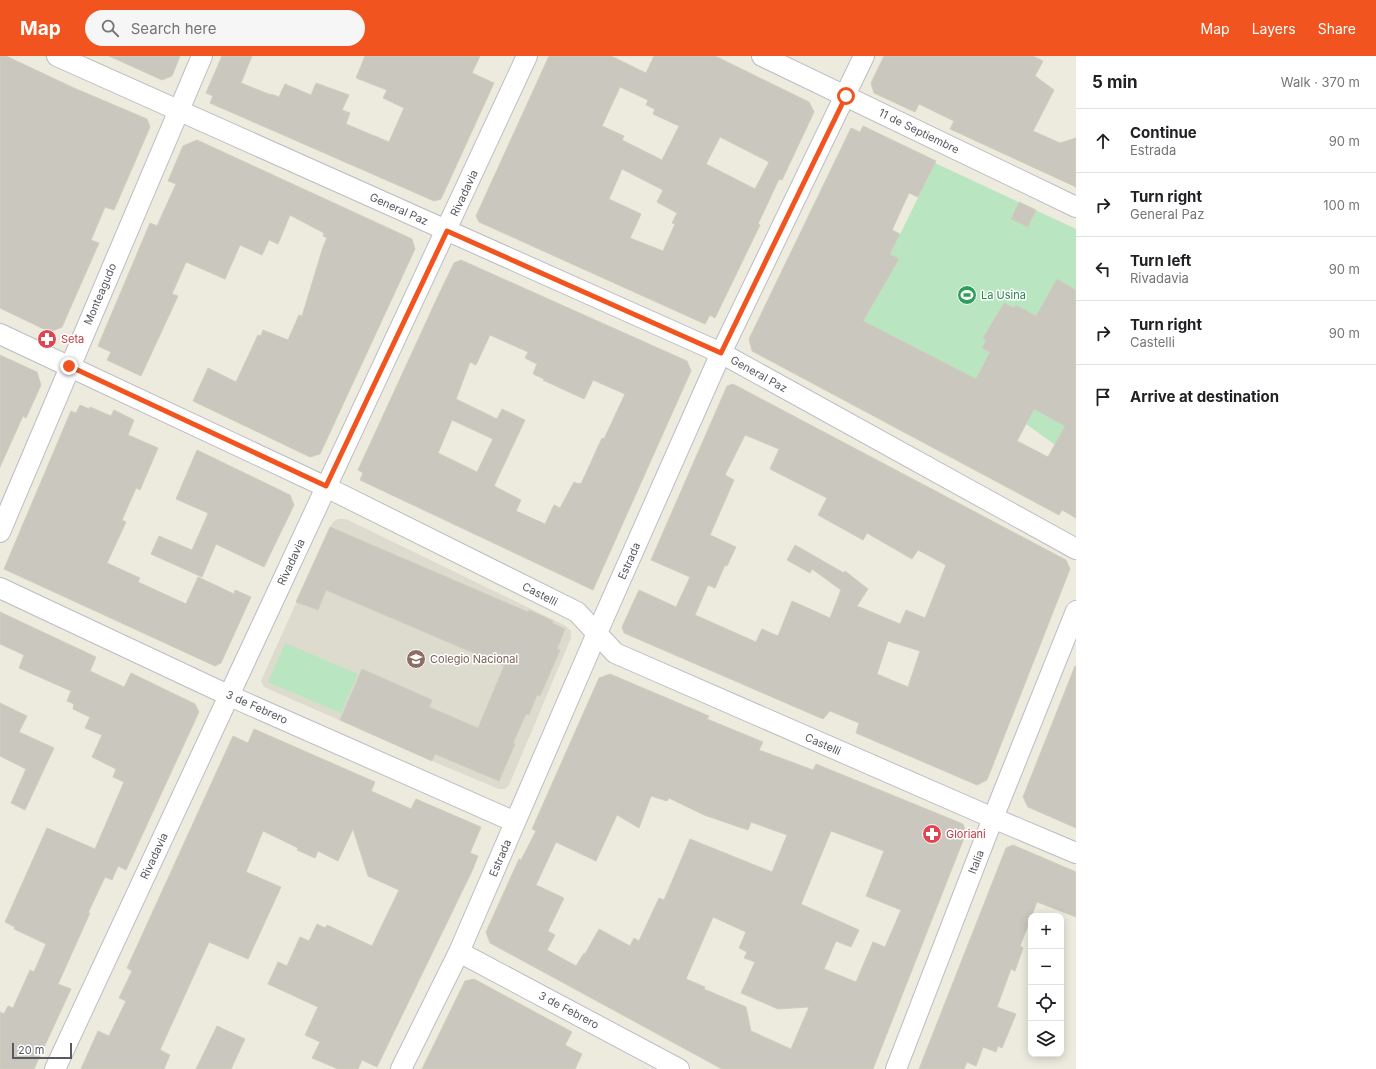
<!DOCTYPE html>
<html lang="en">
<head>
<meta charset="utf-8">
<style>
  body { margin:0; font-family:Inter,sans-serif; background:#f6f6f6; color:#202124 }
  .controls { position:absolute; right:12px; bottom:12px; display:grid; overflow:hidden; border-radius:8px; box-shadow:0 2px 10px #0003 }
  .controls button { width:36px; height:36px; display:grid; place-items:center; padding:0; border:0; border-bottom:1px solid #e0e0e0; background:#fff; color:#202124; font:20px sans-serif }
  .scale { position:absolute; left:12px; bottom:10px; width:60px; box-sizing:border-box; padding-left:4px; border:2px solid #585a61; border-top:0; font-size:11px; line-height:14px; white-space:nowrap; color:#585a61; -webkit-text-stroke:3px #fff; paint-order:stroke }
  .stop { position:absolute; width:12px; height:12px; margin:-9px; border:3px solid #f1541f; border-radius:50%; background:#fff }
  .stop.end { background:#f1541f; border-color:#fff; box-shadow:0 1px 4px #0008 }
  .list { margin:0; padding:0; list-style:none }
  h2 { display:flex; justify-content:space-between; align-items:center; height:52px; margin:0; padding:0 16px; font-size:17px }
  h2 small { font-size:13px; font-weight:400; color:#757577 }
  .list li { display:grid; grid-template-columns:26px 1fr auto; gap:12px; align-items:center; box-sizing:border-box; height:64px; padding:0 16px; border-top:1px solid #e0e0e0 }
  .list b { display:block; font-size:15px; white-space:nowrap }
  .list p { margin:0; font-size:13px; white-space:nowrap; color:#757577 }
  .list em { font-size:13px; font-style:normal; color:#757577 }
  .icon { flex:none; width:22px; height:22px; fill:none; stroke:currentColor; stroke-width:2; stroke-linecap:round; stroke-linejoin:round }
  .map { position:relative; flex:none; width:1076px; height:1013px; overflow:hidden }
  header { display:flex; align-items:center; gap:24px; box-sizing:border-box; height:56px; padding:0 20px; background:#f1541f; color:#fff }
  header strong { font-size:19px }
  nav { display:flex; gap:22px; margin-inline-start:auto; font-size:14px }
  .search { width:280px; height:36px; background:#f6f6f6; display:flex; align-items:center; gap:10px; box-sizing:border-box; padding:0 14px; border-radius:22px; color:#757577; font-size:15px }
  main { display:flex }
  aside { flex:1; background:#fff }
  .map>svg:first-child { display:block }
  .education { fill:#dcdbcd }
  .green { fill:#b9e6c0 }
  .building { fill:#c9c7be; stroke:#d1cebd; fill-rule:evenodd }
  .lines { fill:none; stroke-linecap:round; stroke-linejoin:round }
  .minor-casing { stroke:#bcbdc4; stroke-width:22 }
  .minor { stroke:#fff; stroke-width:20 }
  .route { stroke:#f1541f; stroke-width:5 }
  .labels { text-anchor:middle; stroke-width:3; stroke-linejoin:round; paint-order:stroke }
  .street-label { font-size:11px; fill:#585a61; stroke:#fff }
  .leisure-label { font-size:11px; fill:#27864d; stroke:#fff; text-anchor:start }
  .health-label { font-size:11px; fill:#be3a42; stroke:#fff; text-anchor:start }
  .education-label { font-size:11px; fill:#785e54; stroke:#fff; text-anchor:start }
</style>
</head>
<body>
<header>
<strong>Map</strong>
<div class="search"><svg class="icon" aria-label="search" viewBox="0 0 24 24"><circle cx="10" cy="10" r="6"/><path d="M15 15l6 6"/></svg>Search here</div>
<nav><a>Map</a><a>Layers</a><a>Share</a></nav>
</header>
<main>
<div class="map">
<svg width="1076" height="1013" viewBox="0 0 1076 1013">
  <rect width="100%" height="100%" fill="#ecebde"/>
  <path class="education" d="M 338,463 L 346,463 L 566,570 L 571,575 L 571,582 L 509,729 L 505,733 L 499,733 L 432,705 L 264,631 L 261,625 L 330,471 L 334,465 Z"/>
  <path class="green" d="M 935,107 L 1076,173 L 1076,404 L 997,347 L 847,256 L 886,207 Z
    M 285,587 L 358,618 L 341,657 L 268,626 Z"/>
  <path class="building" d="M 0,0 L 6,0 L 74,32 L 147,63 L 150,71 L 114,154 L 105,151 L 91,184 L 99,187 L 62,271 L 50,276 L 0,252 Z
    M 109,0 L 180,0 L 172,20 L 162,24 Z
    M 222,0 L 252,0 L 241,27 L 271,39 L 271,38 L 279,41 L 285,28 L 311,39 L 316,27 L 349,39 L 342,54 L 350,57 L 346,68 L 389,86 L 404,52 L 383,42 L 387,34 L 356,22 L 365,0 L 480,0 L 472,17 L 494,27 L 441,143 L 434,145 L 210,47 L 213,40 L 206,37 Z
    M 549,0 L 611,0 L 646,17 L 654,0 L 715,0 L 809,46 L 814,56 L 782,124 L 779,123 L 758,168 L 760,169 L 715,262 L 710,259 L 705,268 L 479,166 L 476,160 ZM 620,31 L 648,44 L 646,49 L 655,53 L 653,58 L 679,70 L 662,104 L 622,84 L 624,80 L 602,70 ZM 720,81 L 769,106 L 755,133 L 706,108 ZM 622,113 L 663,134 L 657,146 L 677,157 L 672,167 L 675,168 L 663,195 L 630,182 L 641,158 L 609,143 Z
    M 884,0 L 1033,0 L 1043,5 L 1035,20 L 1054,34 L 1033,75 L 1060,87 L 1076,82 L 1076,131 L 950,73 L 954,65 L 919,48 L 915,56 L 874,37 L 871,27 Z
    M 863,70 L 936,105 L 918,141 L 909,137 L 892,174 L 900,178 L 890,198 L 899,203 L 863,265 L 976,323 L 990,296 L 982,292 L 986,284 L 983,282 L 1004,247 L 1014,252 L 1016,249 L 1036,260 L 1057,223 L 1076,234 L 1076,462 L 1062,454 L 1059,459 L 1044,451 L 752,295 L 749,283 L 851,72 L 860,76 ZM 1034,353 L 1065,370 L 1048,401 L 1017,385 Z
    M 197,84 L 412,183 L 415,193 L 320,398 L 310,401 L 193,345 L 208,312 L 236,326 L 258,279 L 261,280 L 263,274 L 288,284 L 299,259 L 302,260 L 323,191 L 327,182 L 323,180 L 324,177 L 290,159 L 278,188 L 269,184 L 262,199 L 240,189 L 225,223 L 186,206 L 172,238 L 178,240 L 141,320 L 107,304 L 111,296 L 98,290 L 150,167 L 157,170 L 176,128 L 168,125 L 183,90 Z
    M 1019,146 L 1036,154 L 1028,171 L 1011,163 Z
    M 461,204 L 687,305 L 691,315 L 593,534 L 360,424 L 363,417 L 358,414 L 439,238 L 454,207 ZM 490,279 L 528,296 L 525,302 L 537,308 L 533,318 L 544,323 L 543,324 L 584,343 L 593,324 L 625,338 L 604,383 L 602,382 L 581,428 L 579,427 L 578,428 L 574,426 L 560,452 L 554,449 L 545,468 L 516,455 L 521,444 L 494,430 L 525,364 L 502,353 L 497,363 L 456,343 L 470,306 L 476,309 ZM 452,364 L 493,383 L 477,416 L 438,397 Z
    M 0,299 L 37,316 L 41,329 L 26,362 L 23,360 L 0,411 Z
    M 733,328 L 1066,504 L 1070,513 L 987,724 L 977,729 L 856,677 L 859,667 L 830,655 L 823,663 L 624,577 L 622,571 L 639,534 L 676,551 L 690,521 L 651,504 L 727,330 ZM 745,379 L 779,393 L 770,413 L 827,442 L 818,459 L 863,484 L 867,477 L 912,503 L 918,494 L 946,509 L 925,562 L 906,554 L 900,568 L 857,550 L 868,533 L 845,515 L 844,517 L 795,489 L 787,504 L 810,517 L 812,513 L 841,534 L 830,562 L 792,545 L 778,580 L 762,573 L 756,586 L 695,559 L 708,529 L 715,532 L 725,509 L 727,510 L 736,491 L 710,479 L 734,424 L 725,419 ZM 888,585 L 920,595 L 908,631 L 877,618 Z
    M 80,349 L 89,353 L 90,351 L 111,360 L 114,354 L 134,364 L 128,379 L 158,392 L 140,434 L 136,432 L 122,464 L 126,466 L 107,507 L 140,522 L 138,526 L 186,548 L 198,521 L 234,538 L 235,534 L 251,541 L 221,607 L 215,610 L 4,513 L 71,355 L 76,357 Z
    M 197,394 L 290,439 L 294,449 L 264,511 L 216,488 L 202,521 L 151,498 L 159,480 L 192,494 L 207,460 L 208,457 L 176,443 Z
    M 330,471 L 528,556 L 529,554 L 553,565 L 552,567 L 565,573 L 557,593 L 560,594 L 540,640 L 537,639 L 529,659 L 526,658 L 513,687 L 515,688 L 499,725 L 435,698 L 432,705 L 340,664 L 362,613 L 432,644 L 429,651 L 478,672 L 504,610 L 326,534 L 318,554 L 296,546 Z
    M 0,556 L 96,601 L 90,615 L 124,631 L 131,617 L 195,648 L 199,656 L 126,814 L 118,810 L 112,824 L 105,821 L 88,857 L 90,857 L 58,928 L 71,933 L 34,1013 L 0,1013 L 0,956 L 4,958 L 8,950 L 13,952 L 30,914 L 34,916 L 46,888 L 14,873 L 15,871 L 5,866 L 47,772 L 95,793 L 124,726 L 113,721 L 116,713 L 92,701 L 102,679 L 85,672 L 90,661 L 73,653 L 74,648 L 67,645 L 71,635 L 19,612 L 24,599 L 0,588 Z
    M 1075,610 L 1076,610 L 1076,772 L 1028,751 L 1023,741 Z
    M 610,618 L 709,660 L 707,663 L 763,686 L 759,694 L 813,714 L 816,708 L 963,768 L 966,777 L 873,1013 L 722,1013 L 490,887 L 486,876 L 519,803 L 521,804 L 536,775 L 532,773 L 599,622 ZM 651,740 L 667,745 L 669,742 L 704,759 L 748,774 L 751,766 L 787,779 L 772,816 L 690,783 L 664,844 L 659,842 L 639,885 L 634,882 L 630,890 L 599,873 L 585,898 L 584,897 L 576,910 L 547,894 L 555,879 L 548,875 L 564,842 L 536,829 L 556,786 L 596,805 L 617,759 L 639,772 ZM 831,775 L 884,795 L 866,840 L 901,854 L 885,891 L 873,886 L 856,926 L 824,913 L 836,885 L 851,891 L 859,874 L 801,848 ZM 713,861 L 746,876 L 739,892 L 747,896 L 744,902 L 755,906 L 741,937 L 778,953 L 809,951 L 791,993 L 751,975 L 746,951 L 704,933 L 705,931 L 686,923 Z
    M 0,647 L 27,660 L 19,676 L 54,692 L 25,754 L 11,747 L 26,713 L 0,700 Z
    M 254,673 L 375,726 L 371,735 L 411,753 L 416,743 L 481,771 L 470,797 L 478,800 L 472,815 L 377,1011 L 362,1004 L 358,1013 L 338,1013 L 312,1002 L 320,986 L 305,979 L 318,951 L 268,928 L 278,906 L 287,910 L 300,881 L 309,885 L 317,868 L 325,872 L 327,869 L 372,890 L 399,834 L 368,820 L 353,773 L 338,805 L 318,795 L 315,802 L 297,794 L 298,792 L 263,775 L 246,816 L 281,831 L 248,903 L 209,886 L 160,994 L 170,999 L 164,1013 L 81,1013 L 98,975 L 109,980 L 126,945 L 119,942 L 132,915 L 127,912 L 233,680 L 248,687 Z
    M 1013,789 L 1076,816 L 1076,861 L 1037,846 L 1020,890 L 1023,892 L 1015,915 L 1011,913 L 997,951 L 1016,958 L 1002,992 L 998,990 L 996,996 L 983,991 L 976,1010 L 967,1006 L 964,1013 L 919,1013 L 1006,792 Z
    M 474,923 L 572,976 L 565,989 L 582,998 L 575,1013 L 422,1013 L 465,925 Z
    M 217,970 L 245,983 L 231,1013 L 196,1013 Z"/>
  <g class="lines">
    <g class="minor-casing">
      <path id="minor" d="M 57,0 L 721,297 L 1076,493
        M 762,0 L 1076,151
        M 0,278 L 326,431 L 577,556 L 615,597 L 993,762 L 1076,797
        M 0,476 L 202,0
        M 0,532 L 230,640 L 515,766
        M 459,896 L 679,1013
        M 55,1013 L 527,0
        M 401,1013 L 459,896 L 597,577 L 721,297 L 864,0
        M 896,1013 L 993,762 L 1076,555"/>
    </g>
    <use href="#minor" class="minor"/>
  </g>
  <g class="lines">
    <path class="route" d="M 69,310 L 326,430 L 447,175 L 721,297 L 846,40"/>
  </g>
  <defs>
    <g id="stadium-disc" transform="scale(1)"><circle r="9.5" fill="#2e9e5b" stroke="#fff"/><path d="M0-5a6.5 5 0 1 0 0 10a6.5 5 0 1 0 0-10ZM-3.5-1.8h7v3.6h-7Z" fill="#fff"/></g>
    <g id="pharmacy-disc" transform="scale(1)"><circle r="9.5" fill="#e0444e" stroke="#fff"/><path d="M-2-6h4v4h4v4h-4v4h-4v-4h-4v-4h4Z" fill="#fff"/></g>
    <g id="school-disc" transform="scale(1)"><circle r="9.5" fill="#8d6e63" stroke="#fff"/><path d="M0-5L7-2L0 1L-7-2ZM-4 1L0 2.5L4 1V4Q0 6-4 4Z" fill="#fff"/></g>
  </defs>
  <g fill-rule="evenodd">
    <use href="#stadium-disc" x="967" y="239"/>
    <use href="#pharmacy-disc" x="47" y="283"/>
    <use href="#school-disc" x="416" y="603"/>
    <use href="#pharmacy-disc" x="932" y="778"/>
  </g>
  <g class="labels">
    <g class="street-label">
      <text transform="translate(919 75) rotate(26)" y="4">11 de Septiembre</text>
      <text transform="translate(464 137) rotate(-65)" y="4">Rivadavia</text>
      <text transform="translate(399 153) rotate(24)" y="4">General Paz</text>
      <text transform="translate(100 238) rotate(-67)" y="4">Monteagudo</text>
      <text transform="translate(759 318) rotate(29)" y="4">General Paz</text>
      <text transform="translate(629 505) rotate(-66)" y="4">Estrada</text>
      <text transform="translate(291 506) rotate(-65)" y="4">Rivadavia</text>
      <text transform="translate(540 538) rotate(27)" y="4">Castelli</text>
      <text transform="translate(257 651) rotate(24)" y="4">3 de Febrero</text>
      <text transform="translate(823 688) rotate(24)" y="4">Castelli</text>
      <text transform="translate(154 800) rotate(-65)" y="4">Rivadavia</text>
      <text transform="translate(500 802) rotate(-67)" y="4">Estrada</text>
      <text transform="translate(976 806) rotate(-69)" y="4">Italia</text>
      <text transform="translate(569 954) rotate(28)" y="4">3 de Febrero</text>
    </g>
    <g class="leisure-label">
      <text x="981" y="243">La Usina</text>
    </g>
    <g class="health-label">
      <text x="61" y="287">Seta</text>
      <text x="946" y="782">Gloriani</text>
    </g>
    <g class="education-label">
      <text x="430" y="607">Colegio Nacional</text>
    </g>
  </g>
</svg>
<div class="controls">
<button>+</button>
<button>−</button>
<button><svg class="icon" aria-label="locate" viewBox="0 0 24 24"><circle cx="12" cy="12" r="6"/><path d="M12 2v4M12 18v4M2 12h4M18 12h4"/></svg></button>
<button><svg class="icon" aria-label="layers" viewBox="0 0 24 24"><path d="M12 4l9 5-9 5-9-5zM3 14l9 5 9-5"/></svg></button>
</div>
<div class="scale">20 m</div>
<div class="stop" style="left:846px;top:40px"></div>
<div class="stop end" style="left:69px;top:310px"></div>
</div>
<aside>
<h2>5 min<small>Walk · 370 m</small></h2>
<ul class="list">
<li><svg class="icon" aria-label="ahead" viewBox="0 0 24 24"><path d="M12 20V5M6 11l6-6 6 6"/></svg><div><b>Continue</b><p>Estrada</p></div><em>90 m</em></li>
<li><svg class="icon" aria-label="right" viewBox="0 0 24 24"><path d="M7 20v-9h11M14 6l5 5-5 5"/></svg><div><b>Turn right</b><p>General Paz</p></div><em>100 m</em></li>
<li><svg class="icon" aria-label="left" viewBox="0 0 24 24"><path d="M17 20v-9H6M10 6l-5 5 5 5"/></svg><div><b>Turn left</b><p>Rivadavia</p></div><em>90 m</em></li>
<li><svg class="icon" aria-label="right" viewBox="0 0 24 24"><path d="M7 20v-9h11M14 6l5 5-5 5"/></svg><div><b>Turn right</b><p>Castelli</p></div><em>90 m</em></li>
<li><svg class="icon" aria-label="arrive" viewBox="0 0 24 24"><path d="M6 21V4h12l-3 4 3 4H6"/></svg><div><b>Arrive at destination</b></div></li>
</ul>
</aside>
</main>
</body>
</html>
